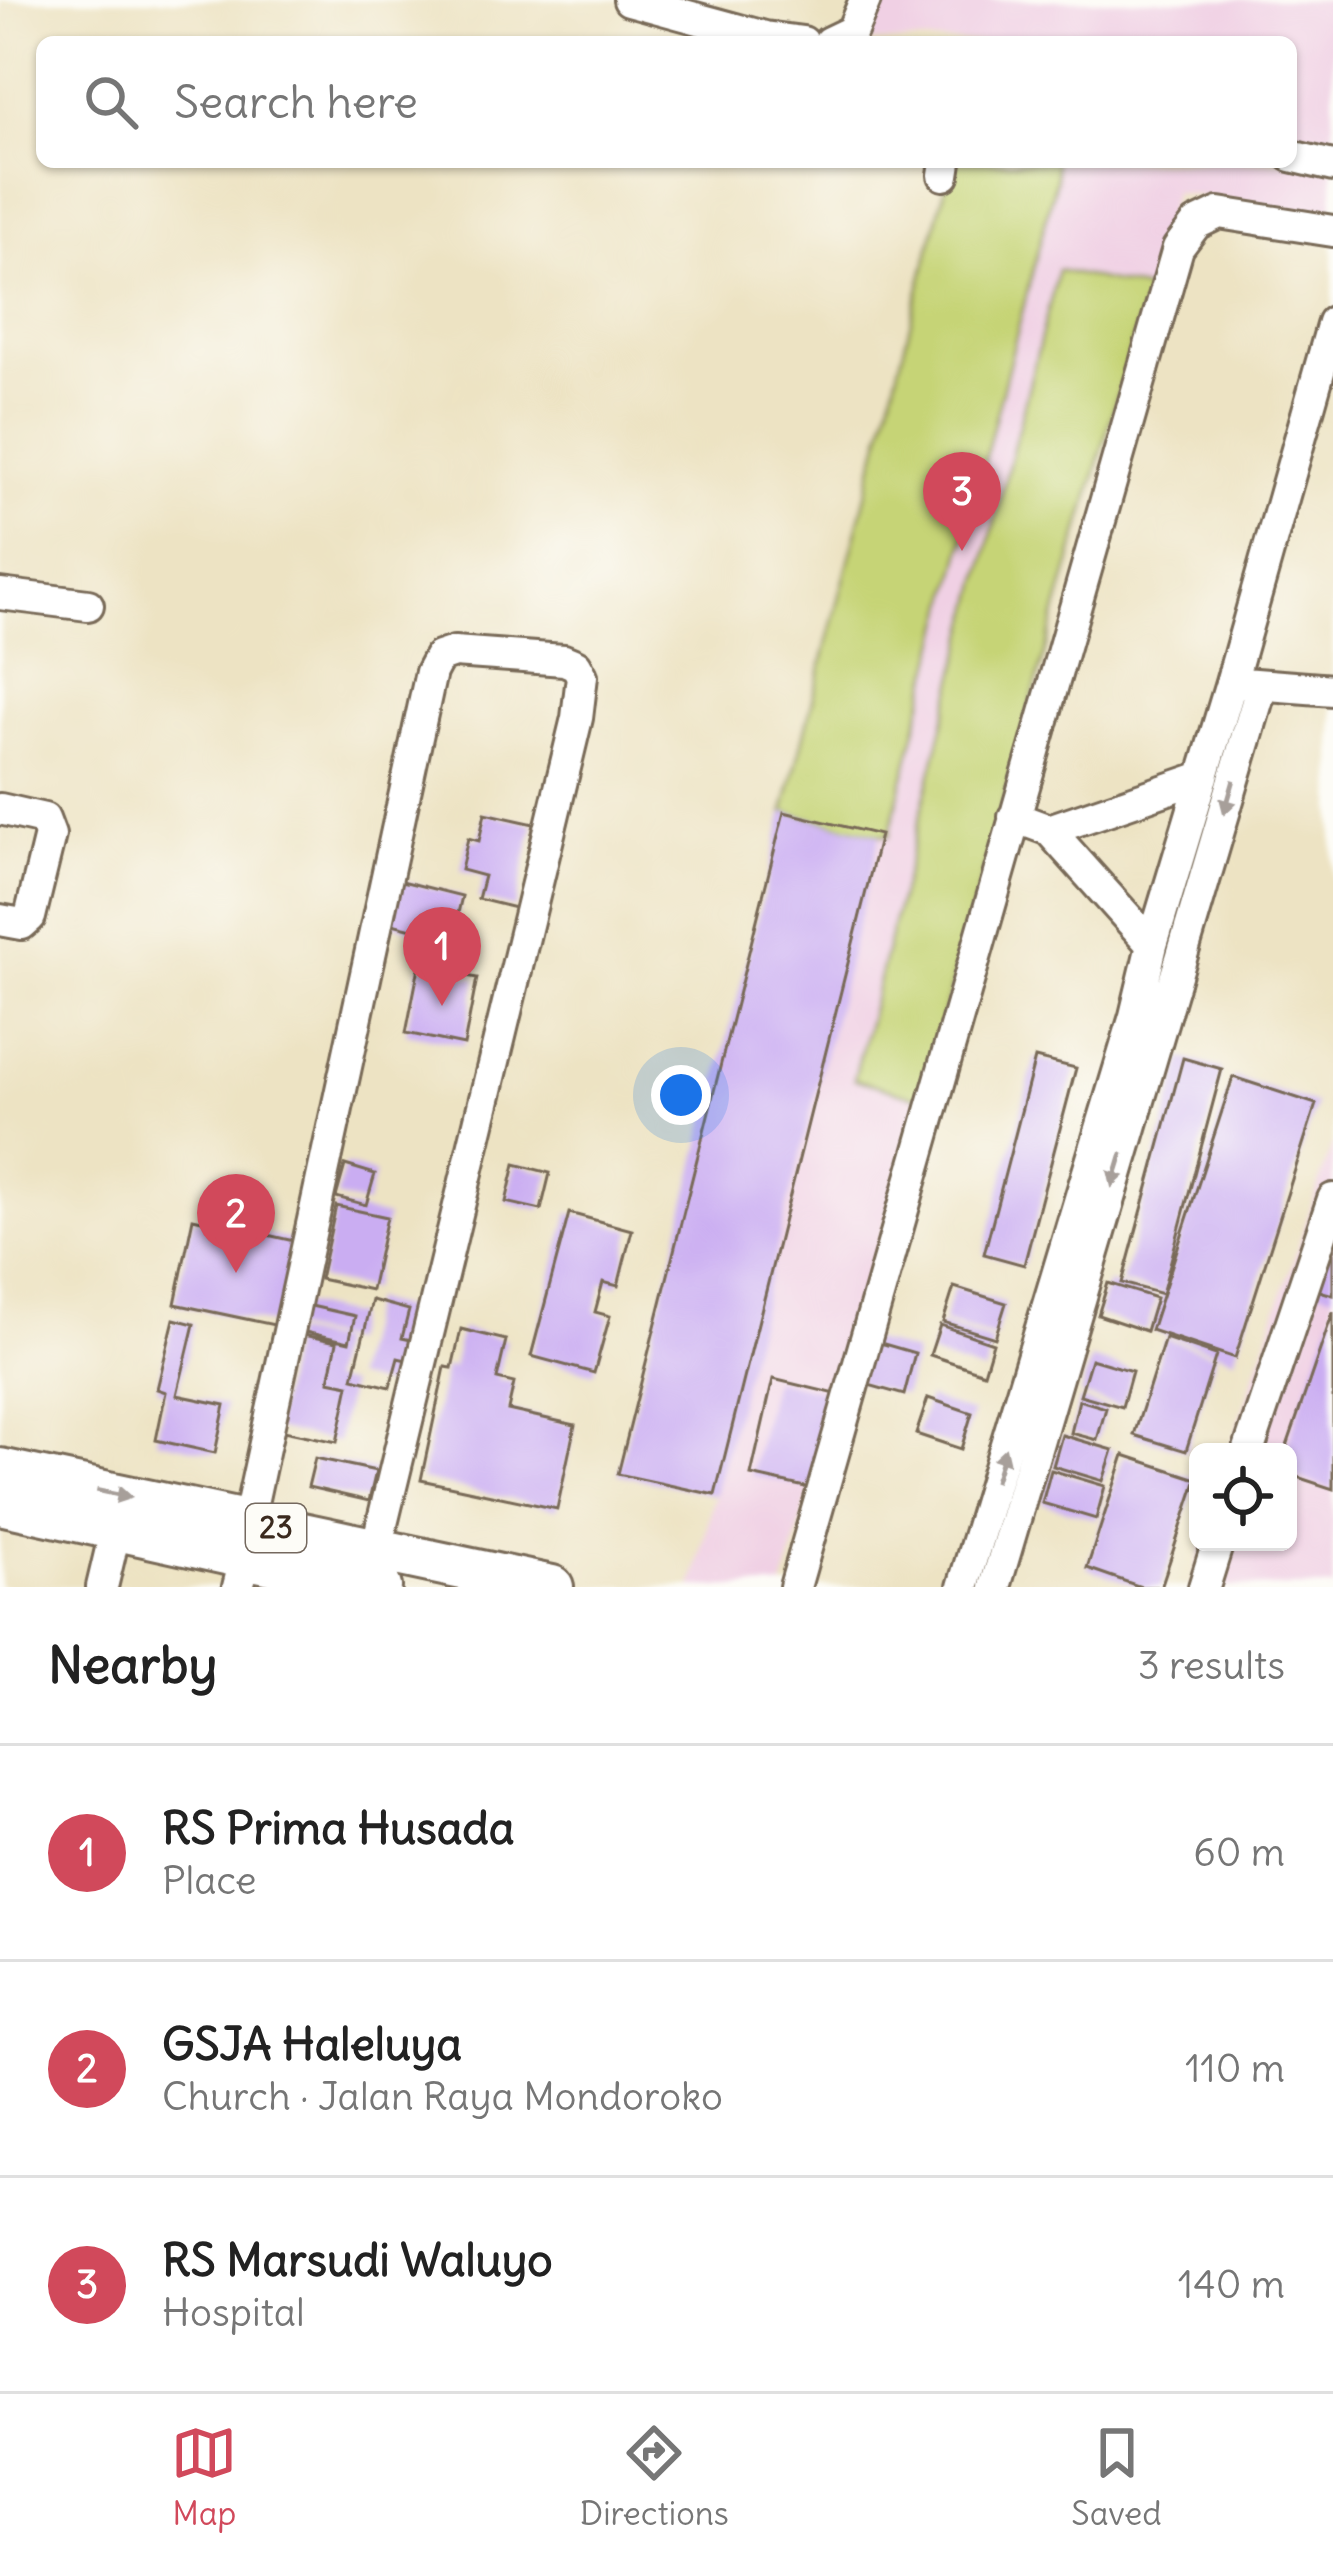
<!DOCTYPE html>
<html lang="en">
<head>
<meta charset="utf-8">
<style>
  body { margin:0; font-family:Delius,sans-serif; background:#f2f2f2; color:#222 }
  .controls { position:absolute; right:36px; bottom:36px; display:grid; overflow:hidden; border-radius:18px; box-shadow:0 3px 9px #0004 }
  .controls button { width:108px; height:108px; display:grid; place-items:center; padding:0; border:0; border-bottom:3px solid #e0e0e0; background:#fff; color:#222; font:60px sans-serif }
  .you { position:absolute; left:681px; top:1095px; width:42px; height:42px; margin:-30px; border:9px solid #fff; border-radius:50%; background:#1a73e8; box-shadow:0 0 0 18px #1a73e833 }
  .badge { display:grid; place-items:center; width:78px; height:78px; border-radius:50%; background:#d1495b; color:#fff; font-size:39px; font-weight:700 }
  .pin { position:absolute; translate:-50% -99px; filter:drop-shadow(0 3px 6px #0008) }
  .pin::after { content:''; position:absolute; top:63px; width:42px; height:36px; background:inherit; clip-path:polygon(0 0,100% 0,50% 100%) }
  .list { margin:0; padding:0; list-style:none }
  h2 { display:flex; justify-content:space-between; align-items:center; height:156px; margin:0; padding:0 48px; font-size:51px }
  h2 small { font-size:39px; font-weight:400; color:#767676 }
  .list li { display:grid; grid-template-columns:78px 1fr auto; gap:36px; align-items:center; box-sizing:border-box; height:216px; padding:0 48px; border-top:3px solid #e0e0e0 }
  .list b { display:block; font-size:45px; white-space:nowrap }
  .list p { margin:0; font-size:39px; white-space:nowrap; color:#767676 }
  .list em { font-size:39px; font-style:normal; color:#767676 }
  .icon { flex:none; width:66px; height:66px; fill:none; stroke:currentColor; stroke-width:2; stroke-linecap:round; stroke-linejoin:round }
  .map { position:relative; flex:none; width:1333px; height:1587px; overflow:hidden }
  .search { position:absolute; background:#fff; box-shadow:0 3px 9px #0004; left:36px; right:36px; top:36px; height:132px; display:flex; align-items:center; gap:30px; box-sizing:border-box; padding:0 42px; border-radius:18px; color:#767676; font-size:45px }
  .sheet { height:804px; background:#fff }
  nav { display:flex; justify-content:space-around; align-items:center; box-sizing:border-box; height:168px; border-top:3px solid #e0e0e0; background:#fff; font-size:33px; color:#767676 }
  nav a { display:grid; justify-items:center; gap:6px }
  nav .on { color:#d1495b }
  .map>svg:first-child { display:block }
  .built { fill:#f0d0e4 }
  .green { fill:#c6d476; stroke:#807f4a; stroke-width:3 }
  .building { fill:#caadf2 }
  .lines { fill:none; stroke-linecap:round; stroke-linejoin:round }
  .minor-casing { stroke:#796b58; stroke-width:36 }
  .highway-casing { stroke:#796b58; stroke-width:48 }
  .minor { stroke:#fff; stroke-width:30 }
  .highway { stroke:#fff; stroke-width:42 }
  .oneway { fill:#a79f9a }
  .labels { text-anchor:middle; stroke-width:9; stroke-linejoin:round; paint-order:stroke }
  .shield { fill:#fdfcf7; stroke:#75695f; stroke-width:3 }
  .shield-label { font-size:30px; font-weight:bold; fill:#3b2a1e }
</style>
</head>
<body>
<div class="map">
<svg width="1333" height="1587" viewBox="0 0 1333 1587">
  <rect width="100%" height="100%" fill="#fdfcf7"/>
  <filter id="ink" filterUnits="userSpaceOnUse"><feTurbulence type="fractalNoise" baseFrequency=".00833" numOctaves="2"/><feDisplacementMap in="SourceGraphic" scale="24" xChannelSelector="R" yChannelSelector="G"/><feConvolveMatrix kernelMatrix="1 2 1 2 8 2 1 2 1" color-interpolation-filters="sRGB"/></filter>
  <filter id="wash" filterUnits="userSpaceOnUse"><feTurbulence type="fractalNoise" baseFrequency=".004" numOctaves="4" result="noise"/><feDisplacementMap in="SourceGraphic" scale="48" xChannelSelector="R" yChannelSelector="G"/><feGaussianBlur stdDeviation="2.7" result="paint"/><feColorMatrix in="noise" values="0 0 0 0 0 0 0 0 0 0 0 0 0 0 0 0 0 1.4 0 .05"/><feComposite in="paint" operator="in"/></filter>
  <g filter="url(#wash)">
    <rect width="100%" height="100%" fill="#ede3c3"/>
    <path class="built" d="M 879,0 L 1333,0 L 1333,217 L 1174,192 L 783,1587 L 692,1587 L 880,836 L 784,812 L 952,162 L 1291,162 L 1291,42 L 868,42 Z
      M 1333,1142 L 1333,1587 L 1190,1587 L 1203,1542 L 1288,1542 L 1288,1452 L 1229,1452 Z"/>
    <path class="green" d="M 952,162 L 1055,162 L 1056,179 L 889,836 L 880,835 L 784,812 Z
      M 1058,270 L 1147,290 L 920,1098 L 854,1079 Z"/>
    <g id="blocks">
      <path class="building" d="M 784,812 L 880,835 L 715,1495 L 618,1474 Z
        M 485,813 L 534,824 L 515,908 L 478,899 L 484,876 L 461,870 L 468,838 L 479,841 Z
        M 394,879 L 462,896 L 452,939 L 384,922 Z
        M 419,967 L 477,978 L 464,1045 L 406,1033 Z
        M 1035,1058 L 1076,1068 L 1024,1265 L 984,1254 Z
        M 1183,1058 L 1222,1069 L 1162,1294 L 1122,1283 Z
        M 1233,1077 L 1316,1104 L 1235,1358 L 1151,1330 Z
        M 515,1164 L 550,1173 L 541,1210 L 506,1202 Z
        M 345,1165 L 375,1174 L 366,1205 L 336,1197 Z
        M 336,1206 L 387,1217 L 371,1290 L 320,1279 Z
        M 569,1213 L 632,1230 L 618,1286 L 603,1282 L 595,1312 L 610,1316 L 594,1373 L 531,1356 Z
        M 193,1218 L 298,1242 L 279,1326 L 175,1304 Z
        M 1327,1252 L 1333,1254 L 1333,1295 L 1316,1290 Z
        M 1108,1283 L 1156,1298 L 1146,1331 L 1098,1315 Z
        M 954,1287 L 1006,1303 L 995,1338 L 943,1322 Z
        M 372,1300 L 409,1310 L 402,1338 L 411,1340 L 406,1360 L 398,1358 L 390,1387 L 353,1378 Z
        M 298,1303 L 355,1316 L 349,1342 L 292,1329 Z
        M 1333,1312 L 1333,1489 L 1288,1474 L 1285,1452 Z
        M 174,1319 L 194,1324 L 177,1395 L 225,1405 L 215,1453 L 156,1440 L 166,1392 L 157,1389 Z
        M 940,1325 L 993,1343 L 984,1373 L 930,1355 Z
        M 461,1329 L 506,1340 L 497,1379 L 514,1383 L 508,1410 L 575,1425 L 557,1509 L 421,1480 L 445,1367 L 452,1368 Z
        M 293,1333 L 337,1342 L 329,1381 L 349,1385 L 337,1442 L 274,1429 Z
        M 1165,1338 L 1216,1355 L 1186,1451 L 1134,1435 Z
        M 870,1340 L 915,1353 L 904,1395 L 858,1382 Z
        M 1091,1359 L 1132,1371 L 1122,1407 L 1080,1395 Z
        M 773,1379 L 836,1394 L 814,1489 L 751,1475 Z
        M 928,1398 L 972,1413 L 961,1449 L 916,1434 Z
        M 1079,1400 L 1106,1408 L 1097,1440 L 1071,1433 Z
        M 1062,1435 L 1113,1450 L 1103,1481 L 1053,1466 Z
        M 1124,1455 L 1197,1479 L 1161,1587 L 1141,1587 L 1087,1568 Z
        M 315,1458 L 376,1471 L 369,1501 L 308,1487 Z
        M 1051,1470 L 1105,1486 L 1096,1519 L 1042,1503 Z"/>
    </g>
  </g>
  <g filter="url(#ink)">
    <use href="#blocks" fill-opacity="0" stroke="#796b58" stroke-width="3"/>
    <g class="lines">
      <g class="minor-casing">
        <path id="minor" d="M 629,0 L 765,37 L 803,42
          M 829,42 L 852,31 L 865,0
          M 1291,156 L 1333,166
          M 944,175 L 946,162
          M 0,594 L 88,605
          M 1243,683 L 1333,690
          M 0,809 L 44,819 L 50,835 L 30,917 L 22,924 L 0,920
          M 1014,817 L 1049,830 L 1152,945
          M 1049,830 L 1203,777
          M 1248,1452 L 1333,1199
          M 248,1522 L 431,672 L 439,657 L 454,652 L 564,660 L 576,665 L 582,676 L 577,718 L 376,1549
          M 102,1587 L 116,1528
          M 238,1587 L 246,1556
          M 795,1587 L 1178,248 L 1196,224 L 1219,213 L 1333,231
          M 963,1587 L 1135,1016 L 1152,945 L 1231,683 L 1333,322
          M 995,1587 L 1262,685
          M 1204,1587 L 1218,1542"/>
      </g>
      <g class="highway-casing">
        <path id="highway" d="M 0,1470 L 552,1587
          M 0,1503 L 380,1587"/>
      </g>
      <use href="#minor" class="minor"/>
      <use href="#highway" class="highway"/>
    </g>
    <defs><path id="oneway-solid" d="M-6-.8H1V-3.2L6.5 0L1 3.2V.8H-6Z" transform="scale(3)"/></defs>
    <g class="oneway">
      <use href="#oneway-solid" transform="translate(1229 797) rotate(106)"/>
      <use href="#oneway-solid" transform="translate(1117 1170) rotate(107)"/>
      <use href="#oneway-solid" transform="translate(1000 1465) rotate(-73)"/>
      <use href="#oneway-solid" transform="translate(114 1494) rotate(12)"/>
    </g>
  </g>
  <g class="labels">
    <rect class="shield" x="246" y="1504" width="60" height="48" rx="9"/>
    <g class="shield-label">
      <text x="276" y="1538">23</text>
    </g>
  </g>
</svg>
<div class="controls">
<button><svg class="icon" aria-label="locate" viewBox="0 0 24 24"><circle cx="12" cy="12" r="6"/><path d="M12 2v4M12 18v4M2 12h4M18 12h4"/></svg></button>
</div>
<div class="you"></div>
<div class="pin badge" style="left:442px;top:1006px">1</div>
<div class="pin badge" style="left:236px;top:1273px">2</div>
<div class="pin badge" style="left:962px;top:551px">3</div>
<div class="search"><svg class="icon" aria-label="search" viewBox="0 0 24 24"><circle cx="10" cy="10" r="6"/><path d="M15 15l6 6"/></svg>Search here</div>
</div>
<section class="sheet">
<h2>Nearby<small>3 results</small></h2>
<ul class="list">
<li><span class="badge">1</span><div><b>RS Prima Husada</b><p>Place</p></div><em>60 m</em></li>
<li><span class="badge">2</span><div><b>GSJA Haleluya</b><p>Church · Jalan Raya Mondoroko</p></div><em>110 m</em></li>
<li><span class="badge">3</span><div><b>RS Marsudi Waluyo</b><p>Hospital</p></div><em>140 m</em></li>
</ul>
</section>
<nav>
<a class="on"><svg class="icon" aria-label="map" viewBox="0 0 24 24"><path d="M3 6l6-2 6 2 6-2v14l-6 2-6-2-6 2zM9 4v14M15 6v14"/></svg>Map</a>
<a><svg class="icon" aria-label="directions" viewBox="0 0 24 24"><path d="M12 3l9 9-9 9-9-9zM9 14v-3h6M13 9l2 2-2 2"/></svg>Directions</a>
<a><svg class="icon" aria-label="saved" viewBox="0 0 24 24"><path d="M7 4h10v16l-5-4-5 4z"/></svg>Saved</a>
</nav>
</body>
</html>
